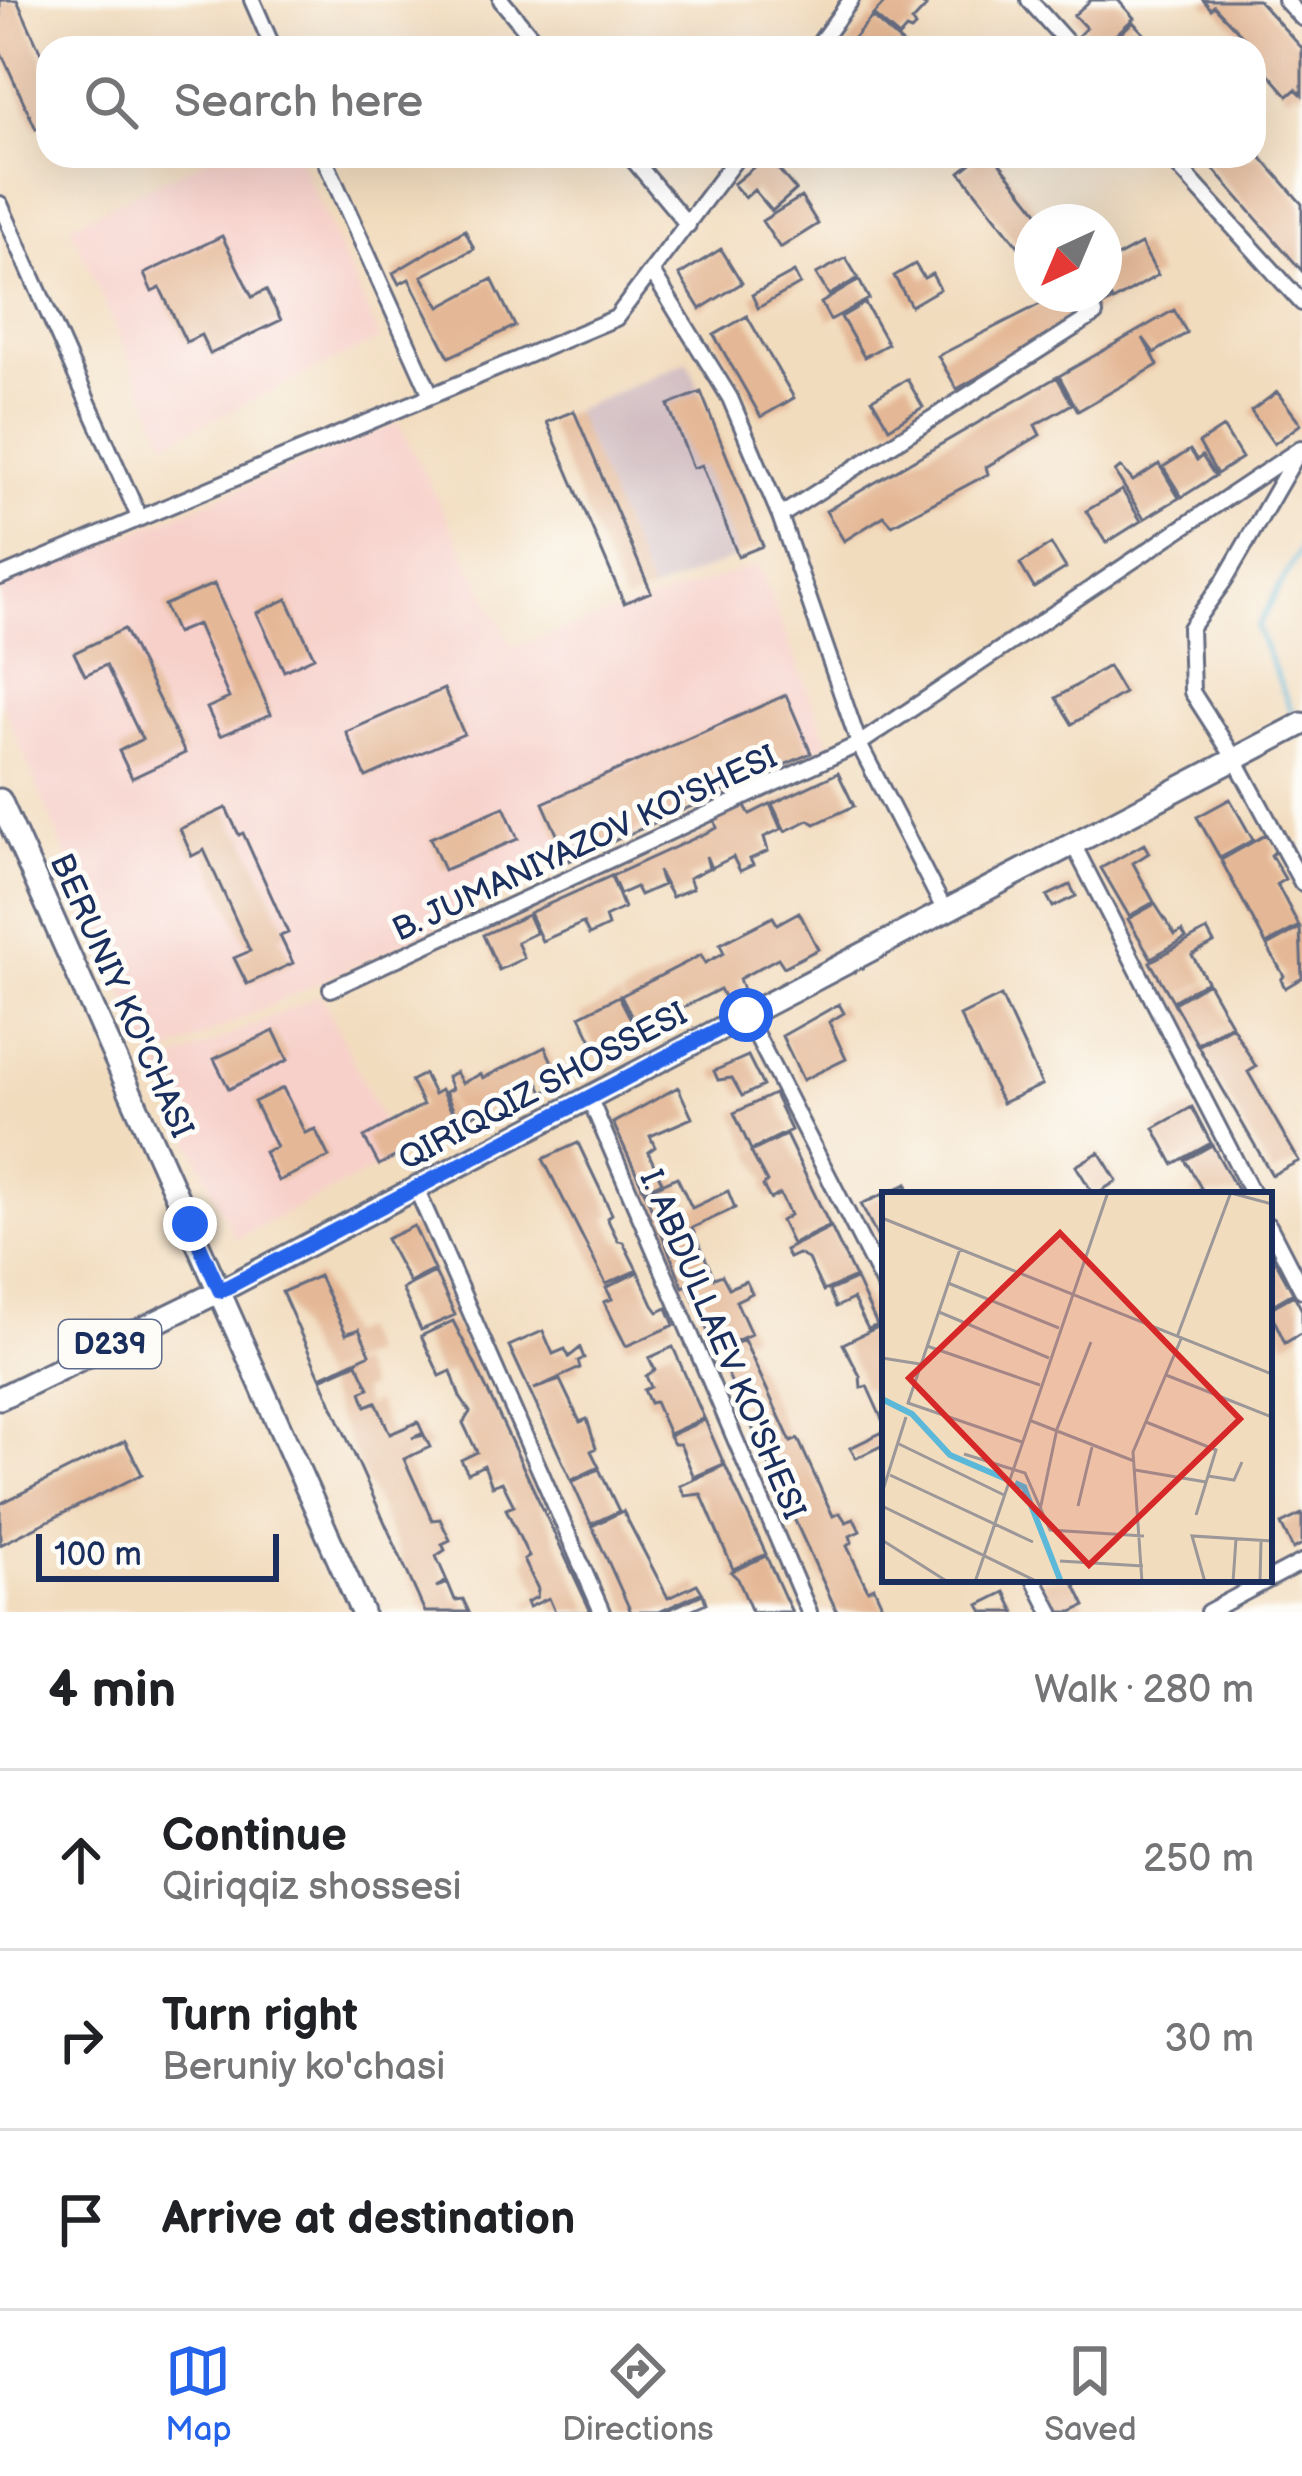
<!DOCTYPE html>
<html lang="en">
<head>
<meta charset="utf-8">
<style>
  body { margin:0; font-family:"Balsamiq Sans",sans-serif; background:#f2f2f2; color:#202124 }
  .compass { position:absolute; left:1014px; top:204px; width:108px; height:108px; border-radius:50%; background:#fff; box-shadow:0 12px 48px #0002; rotate:224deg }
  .scale { position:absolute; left:36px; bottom:30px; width:243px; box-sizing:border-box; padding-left:12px; border:6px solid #1b2f5e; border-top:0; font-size:33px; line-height:42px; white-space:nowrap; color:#1b2f5e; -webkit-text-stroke:9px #fdfcf7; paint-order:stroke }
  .stop { position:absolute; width:36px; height:36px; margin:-27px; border:9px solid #2563eb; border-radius:50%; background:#fff }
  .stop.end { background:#2563eb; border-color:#fff; box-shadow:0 3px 12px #0008 }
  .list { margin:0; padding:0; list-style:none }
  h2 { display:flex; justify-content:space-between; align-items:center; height:156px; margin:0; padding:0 48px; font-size:51px }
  h2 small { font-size:39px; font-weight:400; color:#757577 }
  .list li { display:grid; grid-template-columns:78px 1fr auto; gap:36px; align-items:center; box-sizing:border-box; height:180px; padding:0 48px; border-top:3px solid #e0e0e0 }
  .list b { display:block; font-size:45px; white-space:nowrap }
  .list p { margin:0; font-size:39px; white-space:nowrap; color:#757577 }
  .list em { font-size:39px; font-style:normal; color:#757577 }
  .icon { flex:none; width:66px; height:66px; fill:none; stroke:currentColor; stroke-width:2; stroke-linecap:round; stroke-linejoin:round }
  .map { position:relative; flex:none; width:1302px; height:1612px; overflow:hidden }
  .search { position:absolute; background:#fff; box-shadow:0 12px 48px #0002; left:36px; right:36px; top:36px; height:132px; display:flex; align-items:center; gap:30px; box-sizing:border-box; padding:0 42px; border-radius:36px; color:#757577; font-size:45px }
  .sheet { height:696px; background:#fff }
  nav { display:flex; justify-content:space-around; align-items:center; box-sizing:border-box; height:168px; border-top:3px solid #e0e0e0; background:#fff; font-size:33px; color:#757577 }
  nav a { display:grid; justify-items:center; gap:6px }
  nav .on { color:#2563eb }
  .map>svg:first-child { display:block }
  .built { fill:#f7d0ca }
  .industrial { fill:#d2bec2 }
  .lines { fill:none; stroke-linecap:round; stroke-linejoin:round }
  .stream { stroke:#5bb8d9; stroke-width:4.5 }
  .building { fill:#e4b896 }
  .minor-casing { stroke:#666c80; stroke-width:20 }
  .secondary-casing { stroke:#666c80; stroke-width:27 }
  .primary-casing { stroke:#666c80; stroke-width:27 }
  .minor { stroke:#fff; stroke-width:14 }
  .secondary { stroke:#fff; stroke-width:21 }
  .primary { stroke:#fff; stroke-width:21 }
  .route { stroke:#2563eb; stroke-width:15 }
  .labels { text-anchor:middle; stroke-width:10; stroke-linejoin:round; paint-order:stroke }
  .shield { fill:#fdfcf7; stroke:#5f6c8c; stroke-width:3 }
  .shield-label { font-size:30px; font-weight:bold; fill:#1b2f5e }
  .street-label { font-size:33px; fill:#1b2f5e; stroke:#fdfcf7 }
  .inset-river { fill:none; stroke:#5bb8d9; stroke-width:6 }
  .inset-road { fill:none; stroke:#9c9798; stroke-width:3 }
  .view { fill:#d62828; fill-opacity:0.15; stroke:#d62828; stroke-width:6 }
  .inset-edge { fill:none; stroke:#1b2f5e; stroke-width:6 }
</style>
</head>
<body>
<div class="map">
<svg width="1302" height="1612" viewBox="0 0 1302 1612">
  <rect width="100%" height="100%" fill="#fdfcf7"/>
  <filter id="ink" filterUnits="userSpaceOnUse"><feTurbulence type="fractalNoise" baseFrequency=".00833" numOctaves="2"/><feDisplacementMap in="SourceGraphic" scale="24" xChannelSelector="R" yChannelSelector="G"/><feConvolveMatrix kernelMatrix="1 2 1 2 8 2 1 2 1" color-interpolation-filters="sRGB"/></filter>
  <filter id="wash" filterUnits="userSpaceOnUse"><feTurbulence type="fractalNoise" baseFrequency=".004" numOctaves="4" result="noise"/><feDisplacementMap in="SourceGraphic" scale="48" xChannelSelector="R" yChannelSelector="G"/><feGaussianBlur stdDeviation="2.7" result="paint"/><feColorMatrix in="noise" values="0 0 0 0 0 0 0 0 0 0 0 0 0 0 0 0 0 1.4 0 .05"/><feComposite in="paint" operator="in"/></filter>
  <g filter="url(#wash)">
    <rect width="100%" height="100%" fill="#f2dcbe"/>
    <path class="built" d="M 213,156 L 298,156 L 380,339 L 166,442 L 70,225 Z
      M 398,423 L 513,647 L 758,565 L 829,743 L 152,1061 L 0,698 L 0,588 Z
      M 321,995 L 399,1156 L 235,1239 L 157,1068 Z"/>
    <path class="industrial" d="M 688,361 L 701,392 L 668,406 L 693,468 L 702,465 L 738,556 L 651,592 L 574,411 Z"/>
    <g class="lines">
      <path class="stream" d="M 1295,719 L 1257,628 L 1302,546"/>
    </g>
    <g id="blocks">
      <path class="building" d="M 0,0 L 17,0 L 48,69 L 48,124 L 36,129 L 0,50 Z
        M 887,0 L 917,0 L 926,7 L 912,22 L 915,27 L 911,31 L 906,29 L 899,37 L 873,15 Z
        M 1091,0 L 1118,0 L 1134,18 L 1101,48 L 1089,48 L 1078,36 L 1086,28 L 1074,15 Z
        M 1203,0 L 1258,0 L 1302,48 L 1302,95 L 1296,89 L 1288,96 L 1254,57 L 1254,48 L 1214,6 L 1211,9 Z
        M 872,17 L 905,46 L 903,48 L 845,48 Z
        M 1133,22 L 1157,48 L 1105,48 Z
        M 1254,149 L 1302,204 L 1302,271 L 1202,156 L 1254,156 Z
        M 767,156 L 796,190 L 772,211 L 754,190 L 745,198 L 733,184 Z
        M 980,156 L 994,156 L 1046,222 L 1032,222 L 1032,236 L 1019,247 L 960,172 Z
        M 801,197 L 818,224 L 780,248 L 762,221 Z
        M 465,230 L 474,249 L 422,276 L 440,307 L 492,279 L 515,326 L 449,357 L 409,279 L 399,284 L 393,273 Z
        M 222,236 L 252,297 L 266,290 L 281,320 L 210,354 L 201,335 L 186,342 L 160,288 L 152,292 L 144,274 Z
        M 1141,244 L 1158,275 L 1113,301 L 1105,288 L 1111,301 L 1081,319 L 1067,294 L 1104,294 L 1104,264 Z
        M 721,249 L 742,283 L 700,309 L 679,275 Z
        M 846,258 L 858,278 L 829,295 L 816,274 Z
        M 915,264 L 924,278 L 932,274 L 940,289 L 911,306 L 894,276 Z
        M 794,272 L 800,284 L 758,308 L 752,295 Z
        M 859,280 L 869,299 L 830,320 L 821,303 Z
        M 1045,294 L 1063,294 L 1078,321 L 957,389 L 938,356 L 1040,304 L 1040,297 Z
        M 865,303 L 888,344 L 864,357 L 841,317 Z
        M 1174,310 L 1187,333 L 1154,353 L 1143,338 L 1158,365 L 1078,411 L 1059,376 Z
        M 747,316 L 794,398 L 761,417 L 714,335 Z
        M 1057,377 L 1072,404 L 1035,425 L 1040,435 L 986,467 L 988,474 L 892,525 L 884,516 L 844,541 L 826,511 Z
        M 907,379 L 923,407 L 889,428 L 872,399 Z
        M 701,392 L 763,546 L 738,556 L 702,465 L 693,468 L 668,405 Z
        M 1277,392 L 1301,424 L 1274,444 L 1251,411 Z
        M 574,411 L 651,592 L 624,603 L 547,422 Z
        M 1223,427 L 1242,458 L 1217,474 L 1199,443 Z
        M 1190,450 L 1197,460 L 1202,456 L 1215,476 L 1182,497 L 1163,467 Z
        M 1159,464 L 1179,498 L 1144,519 L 1115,472 L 1121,467 L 1133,481 Z
        M 1122,490 L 1141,521 L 1106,543 L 1086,511 Z
        M 1051,544 L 1066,568 L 1034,588 L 1020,564 Z
        M 214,584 L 271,714 L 220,736 L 207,708 L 229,698 L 197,624 L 176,633 L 164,605 Z
        M 287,599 L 314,657 L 284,671 L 257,613 Z
        M 124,629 L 185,753 L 132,778 L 119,751 L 142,739 L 106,665 L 85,675 L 74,653 Z
        M 1108,666 L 1124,693 L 1072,724 L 1056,698 Z
        M 444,689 L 464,734 L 366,777 L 346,732 Z
        M 786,695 L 811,753 L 569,861 L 543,803 Z
        M 838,773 L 854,806 L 815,824 L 809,820 L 785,831 L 772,804 Z
        M 1230,799 L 1253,840 L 1220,858 L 1197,817 Z
        M 743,804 L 750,814 L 770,804 L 781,829 L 764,837 L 768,851 L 750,859 L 753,865 L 740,871 L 733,857 L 711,868 L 706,856 L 709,868 L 689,878 L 693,888 L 672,897 L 658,871 L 663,885 L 640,895 L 636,887 L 620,894 L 612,876 L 717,828 L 714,818 Z
        M 504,807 L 518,839 L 444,870 L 430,838 Z
        M 226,808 L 239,835 L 243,833 L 288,933 L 280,936 L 293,963 L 247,984 L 234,958 L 250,951 L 204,850 L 192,856 L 180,829 Z
        M 1267,834 L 1276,851 L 1271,855 L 1285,879 L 1277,884 L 1299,926 L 1266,944 L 1221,860 Z
        M 1144,844 L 1149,853 L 1133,863 L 1154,902 L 1129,916 L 1101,868 Z
        M 611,876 L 624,908 L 605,917 L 608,926 L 589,935 L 583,923 L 542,941 L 529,913 Z
        M 1070,885 L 1076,896 L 1053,907 L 1047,896 Z
        M 1155,904 L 1175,935 L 1182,931 L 1186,938 L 1151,958 L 1128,919 Z
        M 799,912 L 818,949 L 784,967 L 778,958 L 739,979 L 743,990 L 725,998 L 720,989 L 655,1022 L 659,1032 L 644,1040 L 621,996 L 701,955 L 705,963 L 724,953 L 720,944 L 773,917 L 777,924 Z
        M 528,915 L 536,933 L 517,942 L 524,958 L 499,970 L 483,935 Z
        M 1300,928 L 1302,978 L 1285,988 L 1281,980 L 1284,976 L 1267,946 Z
        M 1207,930 L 1214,943 L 1192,955 L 1207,981 L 1173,1001 L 1150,962 Z
        M 1208,983 L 1231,1024 L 1197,1044 L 1174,1003 Z
        M 619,996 L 637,1031 L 597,1051 L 580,1016 Z
        M 1001,996 L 1042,1085 L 1002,1103 L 960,1016 Z
        M 839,1004 L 844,1013 L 829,1022 L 846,1059 L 803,1080 L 782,1036 Z
        M 1232,1026 L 1256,1067 L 1248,1072 L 1299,1161 L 1272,1175 L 1198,1046 Z
        M 274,1031 L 288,1060 L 229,1089 L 214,1059 Z
        M 545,1047 L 562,1083 L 543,1093 L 538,1082 L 459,1122 L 445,1092 L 452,1089 L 447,1077 L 456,1072 L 462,1083 L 481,1074 L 483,1078 Z
        M 748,1056 L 763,1086 L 742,1096 L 732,1078 L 718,1080 L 714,1071 Z
        M 424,1074 L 434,1094 L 441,1090 L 458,1124 L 379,1165 L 364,1137 L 423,1105 L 411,1081 Z
        M 678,1087 L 692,1118 L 650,1136 L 655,1147 L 648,1152 L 662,1182 L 644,1190 L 613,1123 Z
        M 283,1088 L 305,1133 L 315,1129 L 329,1157 L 278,1181 L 264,1152 L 276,1147 L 254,1102 Z
        M 774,1094 L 791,1130 L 751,1150 L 734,1113 Z
        M 1192,1107 L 1211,1143 L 1173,1164 L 1154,1128 Z
        M 786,1135 L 830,1226 L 792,1244 L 781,1221 L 790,1215 L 780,1194 L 770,1199 L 763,1186 L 767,1182 L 751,1152 Z
        M 578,1143 L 612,1214 L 607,1218 L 618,1241 L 623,1242 L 637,1270 L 606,1284 L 543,1159 Z
        M 1212,1145 L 1239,1193 L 1236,1195 L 1189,1195 L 1201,1188 L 1185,1160 Z
        M 1099,1152 L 1117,1181 L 1094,1195 L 1076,1166 Z
        M 677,1177 L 692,1208 L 728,1191 L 735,1208 L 692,1228 L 712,1273 L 683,1287 L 645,1192 Z
        M 907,1184 L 909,1195 L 885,1195 L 885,1239 L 880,1242 L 861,1204 Z
        M 414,1226 L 434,1270 L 409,1282 L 386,1239 Z
        M 831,1227 L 855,1277 L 823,1291 L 808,1259 L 798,1254 L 789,1258 L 785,1250 Z
        M 1269,1249 L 1293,1293 L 1274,1304 L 1269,1296 Z
        M 435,1272 L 455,1315 L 421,1330 L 402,1289 Z
        M 638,1272 L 653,1305 L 658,1312 L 667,1308 L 674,1325 L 626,1346 L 604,1302 L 612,1299 L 606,1288 Z
        M 712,1274 L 714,1278 L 722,1275 L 729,1288 L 746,1281 L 752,1293 L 736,1301 L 751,1334 L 716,1350 L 688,1287 Z
        M 319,1276 L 346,1334 L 359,1329 L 370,1354 L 320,1377 L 282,1292 Z
        M 856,1279 L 877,1325 L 868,1329 L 853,1299 L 836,1307 L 829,1291 Z
        M 1294,1295 L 1302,1310 L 1302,1333 L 1285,1343 L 1269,1309 Z
        M 453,1321 L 474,1362 L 591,1612 L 555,1612 L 549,1598 L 529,1607 L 527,1602 L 537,1597 L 538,1589 L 524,1560 L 529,1557 L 506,1509 L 514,1506 L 502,1482 L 492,1486 L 484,1465 L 468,1473 L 461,1460 L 477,1452 L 463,1423 L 470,1412 L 460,1397 L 451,1371 L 440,1376 L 421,1336 Z
        M 878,1327 L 885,1342 L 885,1426 L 867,1386 L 861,1388 L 860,1376 L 843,1344 Z
        M 543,1331 L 553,1354 L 565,1349 L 569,1357 L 580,1348 L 584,1358 L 578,1361 L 580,1368 L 534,1389 L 560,1380 L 580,1422 L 587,1419 L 596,1448 L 591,1451 L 599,1467 L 571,1480 L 509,1346 Z
        M 744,1340 L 791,1442 L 798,1439 L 833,1516 L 840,1513 L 846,1522 L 854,1519 L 860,1531 L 850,1536 L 852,1542 L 847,1546 L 865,1584 L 868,1590 L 874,1587 L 885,1612 L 837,1612 L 717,1351 Z
        M 673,1347 L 704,1418 L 669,1434 L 655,1402 L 650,1403 L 644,1390 L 651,1387 L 646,1376 L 655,1370 L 649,1358 Z
        M 357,1363 L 369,1388 L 361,1392 L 366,1406 L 376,1402 L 390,1434 L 418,1422 L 423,1433 L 412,1438 L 424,1435 L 430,1447 L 404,1459 L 432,1520 L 440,1519 L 450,1540 L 442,1544 L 445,1550 L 436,1556 L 447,1581 L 436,1587 L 448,1583 L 455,1600 L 463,1599 L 469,1612 L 425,1612 L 337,1416 L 321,1379 Z
        M 705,1420 L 724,1464 L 694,1477 L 680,1444 L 674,1444 L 669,1436 Z
        M 885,1431 L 885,1444 L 856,1458 L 850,1448 Z
        M 125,1441 L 142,1474 L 0,1545 L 0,1504 Z
        M 725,1465 L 766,1554 L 733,1569 L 701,1494 L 685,1496 L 680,1486 Z
        M 599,1469 L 619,1511 L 591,1524 L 572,1482 Z
        M 623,1511 L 668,1598 L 697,1584 L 702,1592 L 659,1612 L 631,1612 L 592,1526 Z
        M 1302,1514 L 1302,1544 L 1293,1549 L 1281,1524 Z
        M 766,1556 L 786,1600 L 792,1612 L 752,1612 L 738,1579 L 731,1572 Z
        M 1040,1579 L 1072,1579 L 1085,1606 L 1072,1612 L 1042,1612 L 1039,1606 L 1050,1600 Z
        M 1005,1592 L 1015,1612 L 983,1612 L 979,1605 Z
        M 703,1594 L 706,1603 L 686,1612 L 664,1612 Z"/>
    </g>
  </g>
  <g filter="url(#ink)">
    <use href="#blocks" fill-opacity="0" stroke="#666c80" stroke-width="3"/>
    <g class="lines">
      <g class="minor-casing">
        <path id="minor" d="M 252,0 L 273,48
          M 501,0 L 541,48
          M 1029,0 L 1072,48
          M 1285,0 L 1302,18
          M 816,48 L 851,0
          M 323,156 L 431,395
          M 630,156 L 688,225
          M 1169,156 L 1302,303
          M 0,204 L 139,517
          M 652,272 L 730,398 L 780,516 L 859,744 L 945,911
          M 1299,451 L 1224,581 L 1190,628 L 1192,692 L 1235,759 L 1302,883
          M 780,516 L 1095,314
          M 0,577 L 616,318 L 738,156
          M 1073,844 L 1253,1195
          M 331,989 L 859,744 L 1301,448
          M 746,1015 L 885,1287
          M 589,1097 L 809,1612
          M 416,1188 L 602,1612
          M 1269,1226 L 1302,1290
          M 1034,1579 L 1051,1612
          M 1208,1612 L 1302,1562"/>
      </g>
      <g class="secondary-casing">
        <path id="secondary" d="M 220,1291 L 1302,724"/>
      </g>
      <g class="primary-casing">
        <path id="primary" d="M 0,800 L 362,1612
          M 0,1398 L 220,1291"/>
      </g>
      <use href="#minor" class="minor"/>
      <use href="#secondary" class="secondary"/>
      <use href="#primary" class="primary"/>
    </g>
  </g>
  <g class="lines" filter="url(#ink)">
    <path class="route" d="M 190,1224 L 220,1291 L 746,1015"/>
  </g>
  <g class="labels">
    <rect class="shield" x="59" y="1320" width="102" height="48" rx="9"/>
    <g class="shield-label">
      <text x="110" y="1354">D239</text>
    </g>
    <g class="street-label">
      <text transform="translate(584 842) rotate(-25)" y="12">B. JUMANIYAZOV KO'SHESI</text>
      <text transform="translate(123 995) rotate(66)" y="12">BERUNIY KO'CHASI</text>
      <text transform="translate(542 1085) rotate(-28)" y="12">QIRIQQIZ SHOSSESI</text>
      <text transform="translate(724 1344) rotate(67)" y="12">I. ABDULLAEV KO'SHESI</text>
    </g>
  </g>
  <g transform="translate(882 1192)">
    <rect width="390" height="390" fill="#f2dcbe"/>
    <path class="inset-river" d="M 0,207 L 30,222 L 68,263 L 124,287M 133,291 L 142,295 L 179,390"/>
    <path class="inset-road" d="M 349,1 L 390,12M 0,26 L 390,182M 78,57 L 26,211 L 140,250M 66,91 L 177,136M 57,120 L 167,166M 295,145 L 349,0M 45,154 L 158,193M 0,166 L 38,172M 284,183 L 390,225M 147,228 L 252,269M 264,230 L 334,258 L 314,323M 17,252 L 122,303M 82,262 L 143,281 L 168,338 L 262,344M 253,278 L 324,290M 8,283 L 151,350M 326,284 L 352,288 L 360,270M 0,301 L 24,225M 0,314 L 156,390M 196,314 L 210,255M 158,318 L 175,237 L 209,150M 0,348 L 66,390M 178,369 L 261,374M 93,390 L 226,0M 260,390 L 251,260 L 299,147M 323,390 L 310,344 L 390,349M 351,390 L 354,347M 378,390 L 379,349"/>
    <path class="view" d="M 178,41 L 358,227 L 207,373 L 27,186 Z"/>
    <rect width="390" height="390" class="inset-edge"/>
  </g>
</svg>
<svg class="compass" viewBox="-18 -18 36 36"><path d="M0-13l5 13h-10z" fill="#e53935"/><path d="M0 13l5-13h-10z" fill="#757577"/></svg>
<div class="scale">100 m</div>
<div class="stop" style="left:746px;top:1015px"></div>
<div class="stop end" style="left:190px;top:1224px"></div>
<div class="search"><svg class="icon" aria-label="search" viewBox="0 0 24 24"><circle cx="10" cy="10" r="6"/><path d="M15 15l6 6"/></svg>Search here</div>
</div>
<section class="sheet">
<h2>4 min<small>Walk · 280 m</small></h2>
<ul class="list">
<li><svg class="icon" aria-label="ahead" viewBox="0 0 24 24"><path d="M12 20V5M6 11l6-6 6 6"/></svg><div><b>Continue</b><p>Qiriqqiz shossesi</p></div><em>250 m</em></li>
<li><svg class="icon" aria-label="right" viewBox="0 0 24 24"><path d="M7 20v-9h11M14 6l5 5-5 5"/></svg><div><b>Turn right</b><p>Beruniy ko'chasi</p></div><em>30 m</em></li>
<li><svg class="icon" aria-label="arrive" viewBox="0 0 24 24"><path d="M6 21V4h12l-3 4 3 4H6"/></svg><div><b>Arrive at destination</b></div></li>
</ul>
</section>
<nav>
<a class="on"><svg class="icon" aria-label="map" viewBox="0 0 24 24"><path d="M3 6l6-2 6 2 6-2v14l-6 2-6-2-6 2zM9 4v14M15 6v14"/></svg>Map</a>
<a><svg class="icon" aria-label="directions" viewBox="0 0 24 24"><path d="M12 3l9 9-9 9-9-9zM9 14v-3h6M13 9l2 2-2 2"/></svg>Directions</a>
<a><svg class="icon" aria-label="saved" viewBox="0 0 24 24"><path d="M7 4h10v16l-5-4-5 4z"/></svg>Saved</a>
</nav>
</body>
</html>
